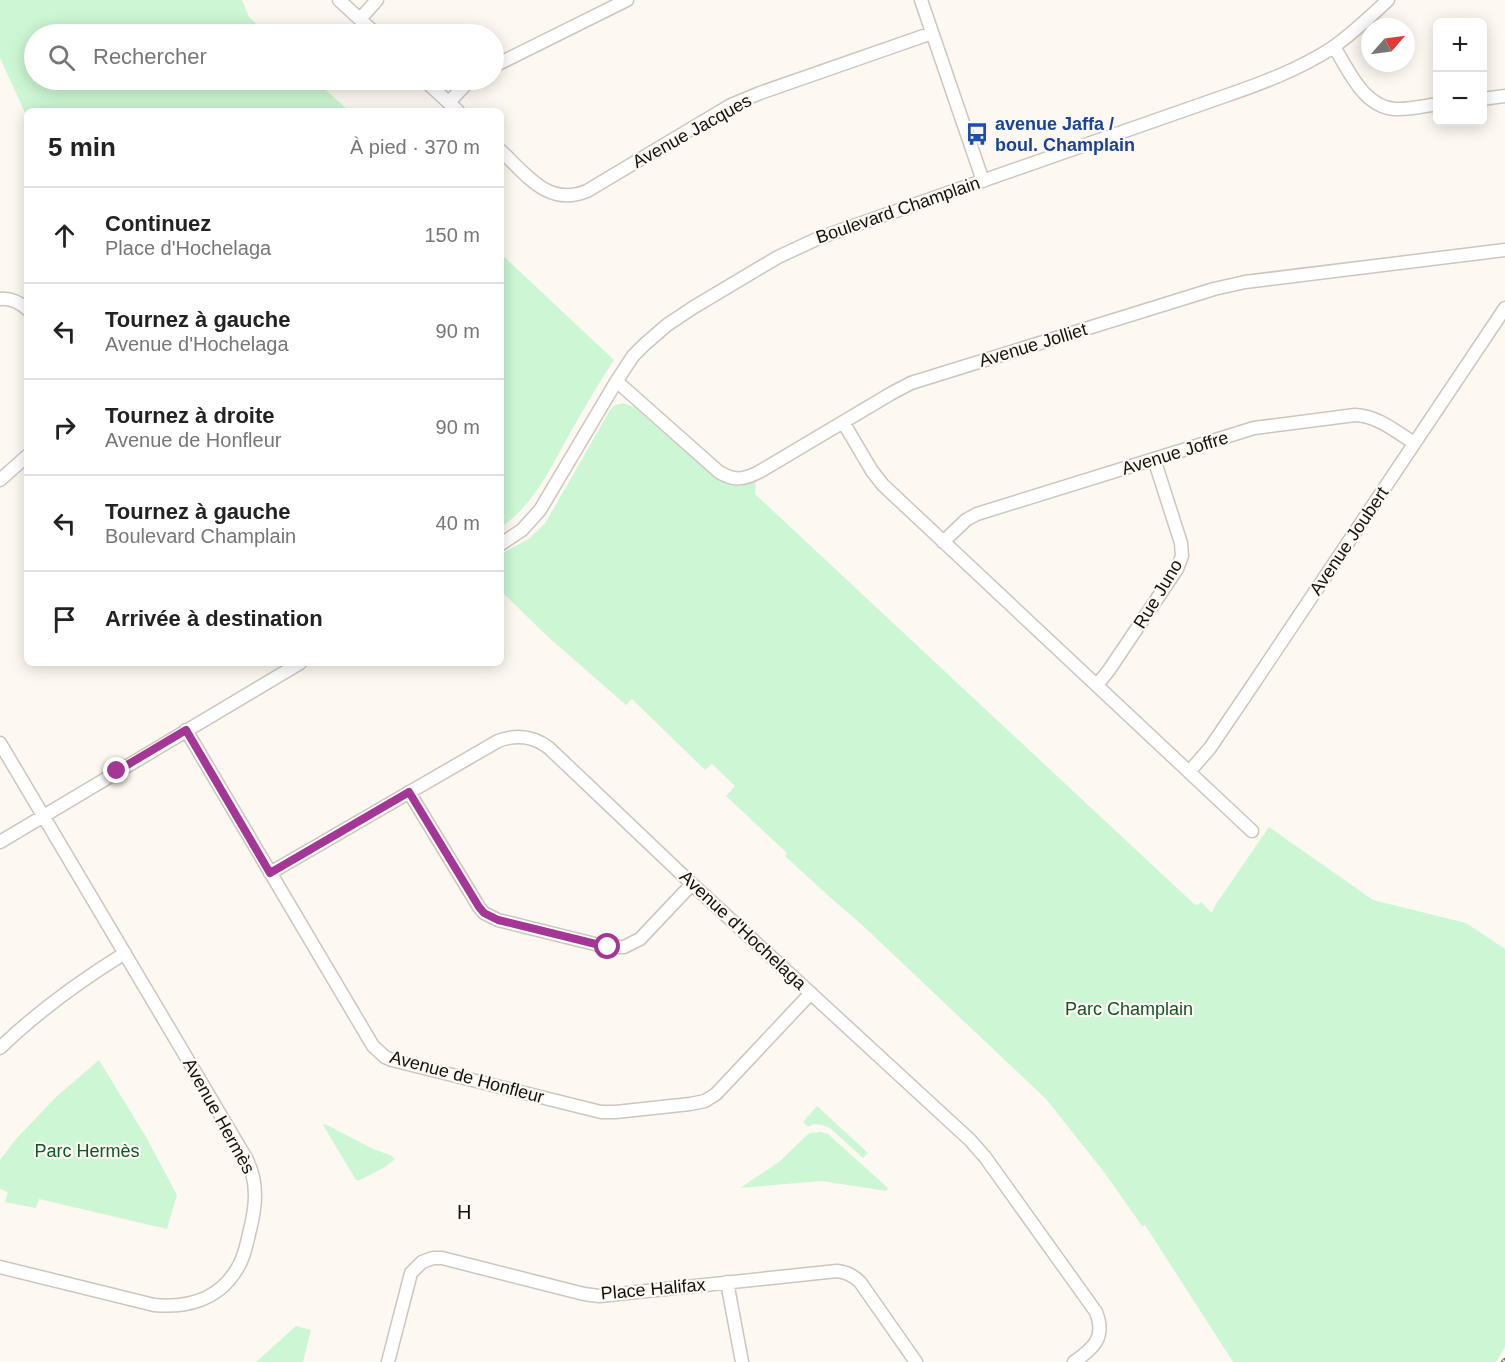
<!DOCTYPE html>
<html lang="fr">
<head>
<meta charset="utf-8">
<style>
  body { margin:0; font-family:Helvetica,sans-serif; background:#f6f6f6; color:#222 }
  .controls { position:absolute; right:18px; top:18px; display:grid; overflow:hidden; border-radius:9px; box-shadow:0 3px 15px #0003 }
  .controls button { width:54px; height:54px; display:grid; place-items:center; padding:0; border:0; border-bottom:2px solid #e0e0e0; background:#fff; color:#222; font:30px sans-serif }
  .compass { position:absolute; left:1361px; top:18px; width:54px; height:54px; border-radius:50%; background:#fff; box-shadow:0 3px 15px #0003; rotate:62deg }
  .stop { position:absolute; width:18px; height:18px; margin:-14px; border:4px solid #a43796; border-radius:50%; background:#fff }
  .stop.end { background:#a43796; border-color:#fff; box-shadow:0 2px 6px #0008 }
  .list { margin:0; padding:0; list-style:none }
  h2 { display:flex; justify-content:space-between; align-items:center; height:78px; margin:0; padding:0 24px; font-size:26px }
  h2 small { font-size:20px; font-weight:400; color:#767676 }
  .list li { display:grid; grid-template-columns:39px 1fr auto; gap:18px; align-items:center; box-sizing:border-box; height:96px; padding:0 24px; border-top:2px solid #e0e0e0 }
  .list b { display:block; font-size:22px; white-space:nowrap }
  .list p { margin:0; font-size:20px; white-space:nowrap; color:#767676 }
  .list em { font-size:20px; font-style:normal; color:#767676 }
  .icon { flex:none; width:33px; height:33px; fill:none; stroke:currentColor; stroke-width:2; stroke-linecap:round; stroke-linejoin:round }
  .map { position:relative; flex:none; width:1505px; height:1362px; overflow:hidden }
  .search { position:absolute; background:#fff; box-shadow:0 3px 15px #0003; left:24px; top:24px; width:480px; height:66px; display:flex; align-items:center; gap:15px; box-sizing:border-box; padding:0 21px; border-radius:33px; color:#767676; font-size:22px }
  .panel { position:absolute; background:#fff; box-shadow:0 3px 15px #0003; left:24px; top:108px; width:480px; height:558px; border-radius:9px }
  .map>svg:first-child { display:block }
  .green { fill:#ccf6d4 }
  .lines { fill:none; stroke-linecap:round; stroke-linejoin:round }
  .minor-casing { stroke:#cdc5be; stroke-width:15 }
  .minor { stroke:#fff; stroke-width:12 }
  .rail-casing { stroke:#7a7772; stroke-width:6 }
  .rail { stroke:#fef8f2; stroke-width:4; stroke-dasharray:11; stroke-linecap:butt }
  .route { stroke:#a43796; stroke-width:8 }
  .labels { text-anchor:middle; stroke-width:4.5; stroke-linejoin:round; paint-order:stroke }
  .transit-label { font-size:18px; font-weight:bold; fill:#164399; stroke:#fef8f2; text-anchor:start }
  .street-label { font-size:18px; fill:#13110e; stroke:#fef8f2 }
  .park-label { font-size:18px; fill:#0e5528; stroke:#fef8f2 }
  .neighbourhood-label { font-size:20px; letter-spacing:1.5px; fill:#13110e; stroke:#fef8f2 }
</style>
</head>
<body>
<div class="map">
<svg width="1505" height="1362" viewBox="0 0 1505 1362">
  <rect width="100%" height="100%" fill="#fef8f2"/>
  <path class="green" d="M 0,0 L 242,0 L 249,17 L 267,34 L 34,34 L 34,80 L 315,80 L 349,111 L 27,111 L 27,117 L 0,58 Z
    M 501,254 L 614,360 C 598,384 583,410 569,435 C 550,469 534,505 501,527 Z
    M 624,403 L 634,407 L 716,478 L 733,486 L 741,486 L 756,481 L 755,494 L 1194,904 L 1198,905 L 1201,902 L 1212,913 L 1216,904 L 1269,827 L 1373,900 L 1466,923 L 1505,949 L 1505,1347 L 1496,1362 L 1233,1362 L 1145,1225 L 1142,1226 L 1104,1172 L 1046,1099 L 860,923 L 833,900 L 785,856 L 787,853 L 726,796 L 735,786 L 712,764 L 705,770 L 632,699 L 626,705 L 547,636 L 501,591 L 501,554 L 530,538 L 546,522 L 610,410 L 615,405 Z
    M 99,1060 L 146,1137 L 177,1195 C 174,1206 170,1217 167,1229 L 39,1199 L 36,1208 L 5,1202 L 8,1192 L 0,1189 L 0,1160 L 16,1139 L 56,1097 Z
    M 817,1106 L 868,1153 L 863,1158 L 830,1128 L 822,1125 L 814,1124 L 808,1127 L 803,1122 Z
    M 325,1124 L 373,1149 L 390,1155 L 395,1159 L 385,1167 L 360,1180 L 356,1180 L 323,1125 Z
    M 821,1132 L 828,1134 L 888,1188 L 887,1191 L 821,1181 L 740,1188 L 779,1162 L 806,1136 L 810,1133 Z
    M 296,1326 L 311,1330 L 303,1362 L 256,1362 Z"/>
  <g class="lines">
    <g class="minor-casing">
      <path id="minor" d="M 339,0 L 376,34
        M 921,0 L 983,181
        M 360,19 L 377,0
        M 1334,47 C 1349,70 1363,107 1395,109 C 1409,110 1424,106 1438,104
        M 494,66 L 627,0
        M 424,80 L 458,111
        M 1482,99 L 1505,96
        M 449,102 L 470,80
        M 501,151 C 527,175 548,207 587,191 L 731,105 L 760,93 L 932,33
        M 0,299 C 11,298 19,302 27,309
        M 616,382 L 622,386 L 719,472 C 734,481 743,480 759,472 L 892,393 L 911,383 L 1214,289 L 1245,282 L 1505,250
        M 843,422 L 872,471 L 883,485 L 1252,831
        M 0,480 L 27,456
        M 943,542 L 966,520 L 977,514 L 1254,428 L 1355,415 C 1378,416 1395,431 1414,443
        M 501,544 L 522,530 L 540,510 L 616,382 L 633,356 L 645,344 L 667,325 L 694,307 L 778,257 L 819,238 L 1222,97 C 1260,84 1298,70 1332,48 C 1352,34 1370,17 1388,0
        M 1097,685 L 1109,670 L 1177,569 L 1182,556 L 1181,543 L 1154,459
        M 186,730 L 373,1046 L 385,1057 L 392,1060 L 601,1112 L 616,1112 L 690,1104 L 705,1101 L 716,1094 L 811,993
        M 0,743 L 246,1158 C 259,1183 256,1207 249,1234 C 246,1247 243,1261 235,1272 C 217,1300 186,1308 154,1305 L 0,1267
        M 1189,772 L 1210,748 L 1252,686 L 1505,308
        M 409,792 L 479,907 L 484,913 L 498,920 L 607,947 L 624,947 L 640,939 L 692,884
        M 0,842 L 300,663
        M 270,873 L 498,741 C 517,734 533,736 549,748 L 692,884 L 970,1140 L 985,1157 L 1096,1312 C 1106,1337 1094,1348 1074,1362
        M 0,1048 C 38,1011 80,981 125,953
        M 727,1282 L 742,1362
        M 388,1362 L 411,1273 L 422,1262 L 433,1258 L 442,1258 L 584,1294 L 599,1296 L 837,1271 C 846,1272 853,1275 860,1282 L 916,1362"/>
    </g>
    <use href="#minor" class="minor"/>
    <g class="rail-casing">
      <path id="rail" d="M 1504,1362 L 1505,1361"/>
    </g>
    <use href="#rail" class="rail"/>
  </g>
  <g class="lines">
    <path class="route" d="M 117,771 L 186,730 L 270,873 L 409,792 L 479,907 L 484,913 L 498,920 L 608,947"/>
  </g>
  <defs>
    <g id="bus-bare" transform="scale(1.8)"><path d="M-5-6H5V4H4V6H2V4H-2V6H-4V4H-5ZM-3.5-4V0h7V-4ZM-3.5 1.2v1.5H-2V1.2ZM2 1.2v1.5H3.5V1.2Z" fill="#1a4fb4" stroke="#fef8f2" stroke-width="2.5" paint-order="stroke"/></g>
  </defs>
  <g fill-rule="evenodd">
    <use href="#bus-bare" x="977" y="134"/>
  </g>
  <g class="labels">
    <g class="transit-label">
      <text x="995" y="130">avenue Jaffa /<tspan x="995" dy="21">boul. Champlain</tspan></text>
    </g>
    <g class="street-label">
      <text transform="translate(692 131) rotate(-29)" y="6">Avenue Jacques</text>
      <text transform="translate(898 210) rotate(-19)" y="6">Boulevard Champlain</text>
      <text transform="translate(1033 345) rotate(-17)" y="6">Avenue Jolliet</text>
      <text transform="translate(1175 453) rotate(-17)" y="6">Avenue Joffre</text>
      <text transform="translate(1349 541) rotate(-56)" y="6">Avenue Joubert</text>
      <text transform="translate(1158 594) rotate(-59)" y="6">Rue Juno</text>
      <text transform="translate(743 930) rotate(43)" y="6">Avenue d'Hochelaga</text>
      <text transform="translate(467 1077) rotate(15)" y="6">Avenue de Honfleur</text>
      <text transform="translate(219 1116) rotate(61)" y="6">Avenue Hermès</text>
      <text transform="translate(653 1289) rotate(-5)" y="6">Place Halifax</text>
    </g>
    <g class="park-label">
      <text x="1129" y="1015">Parc Champlain</text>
      <text x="87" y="1157">Parc Hermès</text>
    </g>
    <g class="neighbourhood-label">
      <text x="465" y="1219">H</text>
    </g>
  </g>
</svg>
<div class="controls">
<button>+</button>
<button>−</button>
</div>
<svg class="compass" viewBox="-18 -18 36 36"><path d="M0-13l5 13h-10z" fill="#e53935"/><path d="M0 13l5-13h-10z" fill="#767676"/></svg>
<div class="stop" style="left:608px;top:947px"></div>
<div class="stop end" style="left:117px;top:771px"></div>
<div class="search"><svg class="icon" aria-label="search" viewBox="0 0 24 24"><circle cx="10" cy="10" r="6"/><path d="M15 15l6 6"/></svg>Rechercher</div>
<section class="panel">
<h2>5 min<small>À pied · 370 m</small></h2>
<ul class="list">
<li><svg class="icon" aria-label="ahead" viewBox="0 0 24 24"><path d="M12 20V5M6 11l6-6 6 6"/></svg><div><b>Continuez</b><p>Place d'Hochelaga</p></div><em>150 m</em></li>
<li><svg class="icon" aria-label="left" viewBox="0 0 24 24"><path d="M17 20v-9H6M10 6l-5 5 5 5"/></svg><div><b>Tournez à gauche</b><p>Avenue d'Hochelaga</p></div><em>90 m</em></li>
<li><svg class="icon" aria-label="right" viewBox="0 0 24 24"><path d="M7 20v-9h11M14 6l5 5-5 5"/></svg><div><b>Tournez à droite</b><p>Avenue de Honfleur</p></div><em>90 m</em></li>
<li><svg class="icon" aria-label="left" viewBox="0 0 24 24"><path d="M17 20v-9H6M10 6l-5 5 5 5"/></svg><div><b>Tournez à gauche</b><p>Boulevard Champlain</p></div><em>40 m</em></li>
<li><svg class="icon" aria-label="arrive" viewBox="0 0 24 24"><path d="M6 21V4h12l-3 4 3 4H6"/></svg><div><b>Arrivée à destination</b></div></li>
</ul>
</section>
</div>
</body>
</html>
